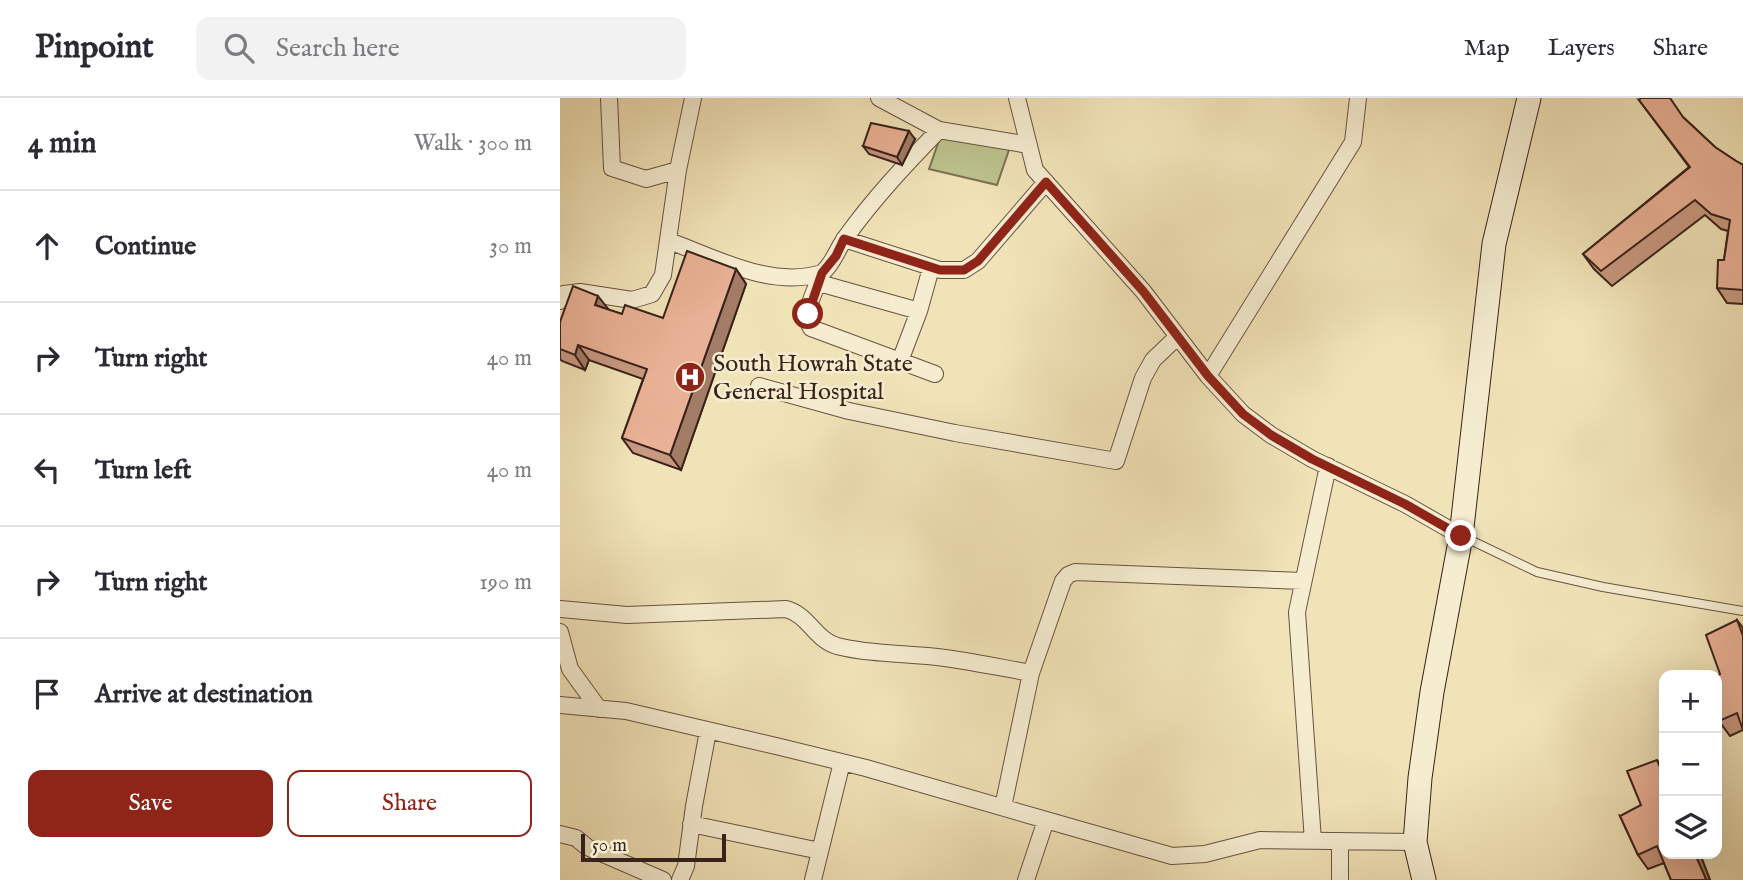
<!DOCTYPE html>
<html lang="en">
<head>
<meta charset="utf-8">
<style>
  body { margin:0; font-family:"IM FELL English",serif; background:#f2f2f3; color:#2b2b33 }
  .controls { position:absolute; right:21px; bottom:21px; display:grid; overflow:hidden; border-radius:14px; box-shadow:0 7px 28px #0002 }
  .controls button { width:63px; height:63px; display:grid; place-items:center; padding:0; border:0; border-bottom:2px solid #e1e1e2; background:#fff; color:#2b2b33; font:35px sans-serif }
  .scale { position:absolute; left:21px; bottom:18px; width:145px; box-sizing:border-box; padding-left:7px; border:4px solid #392219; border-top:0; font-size:19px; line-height:24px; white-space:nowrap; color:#392219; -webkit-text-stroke:5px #f6edd1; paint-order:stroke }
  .stop { position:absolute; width:21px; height:21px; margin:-16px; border:5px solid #8f2418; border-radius:50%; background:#fff }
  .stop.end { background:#8f2418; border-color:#fff; box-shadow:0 2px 7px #0008 }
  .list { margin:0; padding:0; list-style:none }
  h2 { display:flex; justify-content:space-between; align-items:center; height:91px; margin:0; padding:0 28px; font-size:30px }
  h2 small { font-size:23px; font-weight:400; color:#7c7c81 }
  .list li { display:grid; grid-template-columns:46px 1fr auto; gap:21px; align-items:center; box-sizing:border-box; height:112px; padding:0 28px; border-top:2px solid #e1e1e2 }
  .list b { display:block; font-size:26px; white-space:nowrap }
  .list em { font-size:23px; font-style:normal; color:#7c7c81 }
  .actions { display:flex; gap:14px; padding:21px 28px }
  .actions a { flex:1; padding:16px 0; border:2px solid #8f2418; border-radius:14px; text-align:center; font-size:24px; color:#8f2418 }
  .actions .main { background:#8f2418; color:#fff }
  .icon { flex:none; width:38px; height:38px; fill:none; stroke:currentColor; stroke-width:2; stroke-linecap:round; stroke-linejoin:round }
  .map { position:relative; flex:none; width:1183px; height:782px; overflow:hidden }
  header { display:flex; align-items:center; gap:42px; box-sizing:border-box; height:98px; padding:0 35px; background:#fff; border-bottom:2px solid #e1e1e2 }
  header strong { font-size:33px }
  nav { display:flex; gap:38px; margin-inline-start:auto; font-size:24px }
  .search { width:490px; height:63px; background:#f2f2f3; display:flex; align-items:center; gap:18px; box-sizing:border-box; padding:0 24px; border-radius:14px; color:#7c7c81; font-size:26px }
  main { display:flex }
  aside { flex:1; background:#fff }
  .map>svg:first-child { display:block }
  .green { fill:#bdc38d; stroke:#7b7253; stroke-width:2 }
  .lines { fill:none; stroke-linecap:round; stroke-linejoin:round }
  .lane-casing { stroke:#675241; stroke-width:10 }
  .street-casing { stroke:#675241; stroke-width:18 }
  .secondary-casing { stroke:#392219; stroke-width:25 }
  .lane { stroke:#f6edd1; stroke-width:8 }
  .street { stroke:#f6edd1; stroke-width:16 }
  .secondary { stroke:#f6edd1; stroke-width:23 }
  .wall { fill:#c89880; stroke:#392219; stroke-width:2 }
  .shaded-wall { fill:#a37c68; stroke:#392219; stroke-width:2 }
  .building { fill:#e9b195; stroke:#392219; stroke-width:2 }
  .route { stroke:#8f2418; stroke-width:9 }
  .labels { text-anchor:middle; stroke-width:5; stroke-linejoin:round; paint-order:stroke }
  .poi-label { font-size:24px; fill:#392219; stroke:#f6edd1; text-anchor:start }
</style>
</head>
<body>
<header>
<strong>Pinpoint</strong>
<div class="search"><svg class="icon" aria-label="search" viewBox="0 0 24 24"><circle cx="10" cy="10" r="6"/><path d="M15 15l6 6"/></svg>Search here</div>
<nav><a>Map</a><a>Layers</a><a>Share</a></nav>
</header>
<main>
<aside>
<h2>4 min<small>Walk · 300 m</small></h2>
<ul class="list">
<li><svg class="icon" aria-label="ahead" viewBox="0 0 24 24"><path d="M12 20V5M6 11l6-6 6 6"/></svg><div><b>Continue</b></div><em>30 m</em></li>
<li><svg class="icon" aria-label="right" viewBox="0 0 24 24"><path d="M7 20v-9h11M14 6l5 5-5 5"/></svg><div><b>Turn right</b></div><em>40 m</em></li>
<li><svg class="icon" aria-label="left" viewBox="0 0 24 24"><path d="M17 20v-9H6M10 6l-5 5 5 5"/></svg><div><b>Turn left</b></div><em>40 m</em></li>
<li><svg class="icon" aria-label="right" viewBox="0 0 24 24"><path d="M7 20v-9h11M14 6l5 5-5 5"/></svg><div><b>Turn right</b></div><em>190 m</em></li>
<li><svg class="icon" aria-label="arrive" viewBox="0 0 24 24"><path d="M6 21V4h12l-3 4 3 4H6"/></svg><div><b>Arrive at destination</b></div></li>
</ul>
<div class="actions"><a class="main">Save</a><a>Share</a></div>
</aside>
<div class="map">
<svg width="1183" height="782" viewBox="0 0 1183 782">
  <rect width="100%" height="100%" fill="#f1e3b8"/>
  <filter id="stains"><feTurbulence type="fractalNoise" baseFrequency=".00286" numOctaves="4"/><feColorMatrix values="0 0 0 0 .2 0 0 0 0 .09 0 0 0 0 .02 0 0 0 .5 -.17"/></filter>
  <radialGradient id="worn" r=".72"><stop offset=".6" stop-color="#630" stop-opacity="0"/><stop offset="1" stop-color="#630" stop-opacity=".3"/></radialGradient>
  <path class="green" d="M 382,34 L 453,40 L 437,87 L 369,71 Z"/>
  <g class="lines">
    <g class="lane-casing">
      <path id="lane" d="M 904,439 L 977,474 L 1043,489 L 1183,513"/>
    </g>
    <g class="street-casing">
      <path id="street" d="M 49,0 L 52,70 L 86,81 L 118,72 L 133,0
        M 319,0 L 379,32 L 469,47
        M 457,0 L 475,72 L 583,193 L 648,278 L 683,316 L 711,337 L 752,361 L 845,406 L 901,438
        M 284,141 L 380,172 L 404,172 L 418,163 L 486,84
        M 109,143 C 156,160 211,191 262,175 C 274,165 277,151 286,139 C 313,101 346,66 379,32
        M 262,175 C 256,191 242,214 251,230 L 375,276
        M 259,185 L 359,213
        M 0,203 L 4,196 L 20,194 L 72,202 L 92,196 L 103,177 L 118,72
        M 340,263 L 359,213 L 371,170
        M 648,278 L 793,44 L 798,0
        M 199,288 L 289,313 L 395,335 L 556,363 L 583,280 L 593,262 L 617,239
        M 0,511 L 67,517 L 226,511 C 249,517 254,541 277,548 C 312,557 350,555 385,560 C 414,564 443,570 471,575
        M 0,534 L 10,571 L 39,611
        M 0,607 L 66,613 L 216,648 L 306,670 L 486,722
        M 443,709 L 471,575 L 503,483 L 508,477 L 515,474 L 743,483
        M 131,726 L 260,753
        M 0,736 L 16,740 L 27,749 L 103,782
        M 753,743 L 737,514 L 768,368
        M 780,743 L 780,782
        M 120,782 L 126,768 L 134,708 L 148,633
        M 253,782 L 282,664
        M 466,782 L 486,722 L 612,758 L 645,756 L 700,742 L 855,744"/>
    </g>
    <g class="secondary-casing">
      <path id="secondary" d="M 864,782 L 855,744 L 860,680 L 872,594 L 901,438 L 934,146 L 969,0"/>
    </g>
    <use href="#lane" class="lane"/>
    <use href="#street" class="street"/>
    <use href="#secondary" class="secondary"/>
  </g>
  <path class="wall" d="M 1079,2 L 1123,19 L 1155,49 L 1176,63 L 1183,67 L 1183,206 L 1167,205 L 1157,190 L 1164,162 L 1168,133 L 1161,131 L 1145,117 L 1052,188 L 1034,171 L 1023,156 L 1129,69 Z
    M 355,41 L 342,67 L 309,56 L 303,48 Z
    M 176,171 L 186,186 L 121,372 L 73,355 L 62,340 L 83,281 L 29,262 L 25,272 L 2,263 L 0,261 L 0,224 L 48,212 L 62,216 L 103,220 Z
    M 1177,522 L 1183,530 L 1183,632 L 1170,638 L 1159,623 L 1160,576 Z
    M 1060,718 L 1140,756 L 1150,782 L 1111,782 L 1104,765 L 1088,771 L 1078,757 Z"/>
  <path class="shaded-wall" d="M 349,33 L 355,41 L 342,67 L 337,59 Z
    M 176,171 L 186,186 L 121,372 L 110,357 Z
    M 38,198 L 49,212 L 35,207 Z
    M 18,247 L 29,262 L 25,272 L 15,257 Z
    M 1097,662 L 1104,672 L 1104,679 Z
    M 1135,756 L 1140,756 L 1150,782 L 1146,782 Z"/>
  <path class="building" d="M 1081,0 L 1110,0 L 1123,19 L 1155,49 L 1176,63 L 1183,67 L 1183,192 L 1157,190 L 1158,162 L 1164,162 L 1170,122 L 1151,116 L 1135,102 L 1041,173 L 1023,156 L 1130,69 L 1079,2 Z
    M 311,25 L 349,33 L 337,59 L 303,48 Z
    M 127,153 L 176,171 L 110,357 L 62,340 L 87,271 L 18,247 L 15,257 L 0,251 L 0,224 L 13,188 L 38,198 L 35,207 L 62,216 L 65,207 L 103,220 Z
    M 1177,522 L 1183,538 L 1183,632 L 1177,615 L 1159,623 L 1157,617 L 1157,578 L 1160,576 L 1146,537 Z
    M 1097,662 L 1104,679 L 1104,756 L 1135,756 L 1146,781 L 1144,782 L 1111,782 L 1097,748 L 1078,757 L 1060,718 L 1081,707 L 1067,673 Z"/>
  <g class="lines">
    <path class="route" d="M 248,216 L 262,175 L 276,158 L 284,141 L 380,172 L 404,172 L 418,163 L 486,84 L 583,193 L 648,278 L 683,316 L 711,337 L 752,361 L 845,406 L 901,438"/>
  </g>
  <defs>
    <g id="hospital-disc" transform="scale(1.575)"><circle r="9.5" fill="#8f2418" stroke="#f6edd1"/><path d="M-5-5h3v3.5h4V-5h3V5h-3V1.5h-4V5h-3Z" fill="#fff"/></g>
  </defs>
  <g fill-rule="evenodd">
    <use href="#hospital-disc" x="130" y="279"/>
  </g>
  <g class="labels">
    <g class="poi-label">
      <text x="153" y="273">South Howrah State<tspan x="153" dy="28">General Hospital</tspan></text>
    </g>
  </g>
  <rect width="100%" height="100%" filter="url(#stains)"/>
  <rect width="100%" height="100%" fill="url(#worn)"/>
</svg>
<div class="controls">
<button>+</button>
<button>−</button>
<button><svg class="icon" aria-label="layers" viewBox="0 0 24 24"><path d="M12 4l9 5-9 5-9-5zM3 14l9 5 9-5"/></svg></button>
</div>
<div class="scale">50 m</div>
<div class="stop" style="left:248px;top:216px"></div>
<div class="stop end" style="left:901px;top:438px"></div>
</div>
</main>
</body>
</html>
